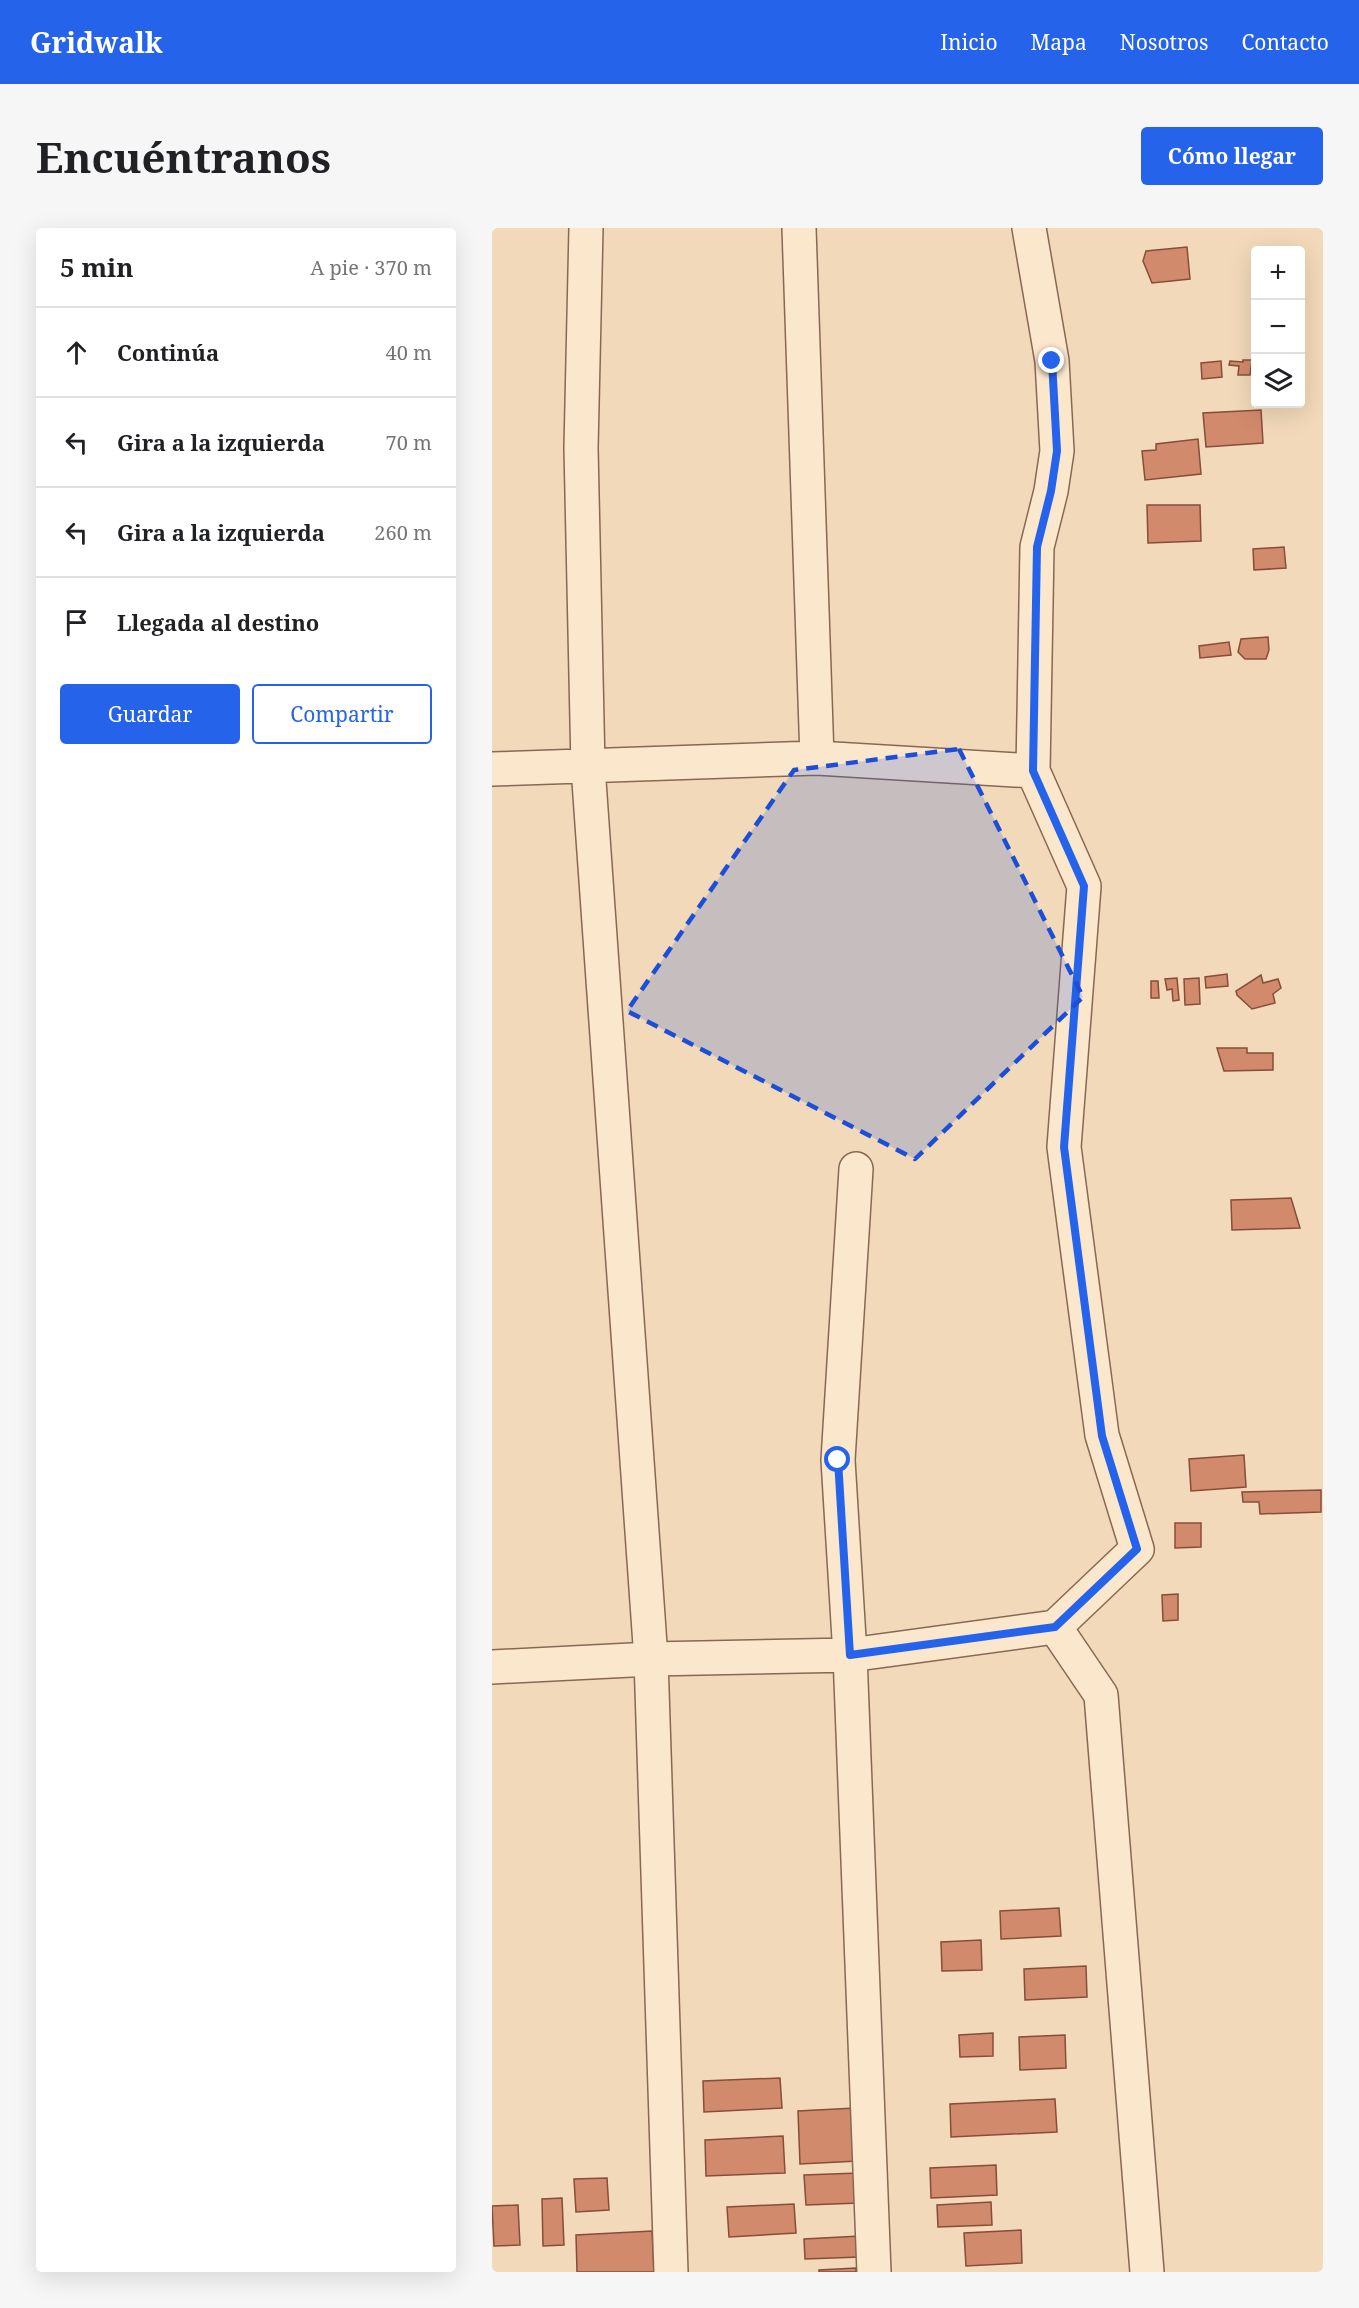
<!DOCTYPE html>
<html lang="es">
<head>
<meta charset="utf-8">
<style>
  body { margin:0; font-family:"Noto Serif",serif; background:#f6f6f6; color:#202124 }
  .controls { position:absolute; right:18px; top:18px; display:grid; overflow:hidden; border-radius:6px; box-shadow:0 6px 24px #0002 }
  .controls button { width:54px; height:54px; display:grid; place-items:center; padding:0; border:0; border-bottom:2px solid #e0e0e0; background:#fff; color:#202124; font:30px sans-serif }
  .stop { position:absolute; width:18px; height:18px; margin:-14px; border:4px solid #2563eb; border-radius:50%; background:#fff }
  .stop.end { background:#2563eb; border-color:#fff; box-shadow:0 2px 6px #0008 }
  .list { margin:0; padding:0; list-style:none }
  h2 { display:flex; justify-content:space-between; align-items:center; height:78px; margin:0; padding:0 24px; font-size:26px }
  h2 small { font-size:20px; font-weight:400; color:#757577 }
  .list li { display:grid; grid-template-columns:39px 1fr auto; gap:18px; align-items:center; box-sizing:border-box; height:90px; padding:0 24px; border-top:2px solid #e0e0e0 }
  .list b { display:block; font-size:22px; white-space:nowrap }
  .list em { font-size:20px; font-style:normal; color:#757577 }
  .actions { display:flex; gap:12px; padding:18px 24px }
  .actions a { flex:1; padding:14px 0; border:2px solid #2563eb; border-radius:6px; text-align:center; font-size:21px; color:#2563eb }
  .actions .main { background:#2563eb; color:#fff }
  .icon { flex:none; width:33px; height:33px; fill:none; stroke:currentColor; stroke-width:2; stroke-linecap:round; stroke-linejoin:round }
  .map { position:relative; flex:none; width:831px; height:2044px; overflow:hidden; border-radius:6px }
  header { display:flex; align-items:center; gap:36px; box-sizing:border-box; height:84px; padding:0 30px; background:#2563eb; color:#fff }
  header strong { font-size:28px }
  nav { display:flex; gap:33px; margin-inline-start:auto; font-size:21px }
  .intro { display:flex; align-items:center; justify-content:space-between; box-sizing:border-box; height:144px; padding:0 36px }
  h1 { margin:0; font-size:42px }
  .button { padding:15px 27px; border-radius:6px; background:#2563eb; color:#fff; font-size:21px; font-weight:700 }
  main { display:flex; gap:36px; padding:0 36px }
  aside { flex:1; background:#fff; border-radius:6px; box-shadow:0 6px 24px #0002 }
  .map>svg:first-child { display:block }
  .building { fill:#d28a6c; stroke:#884d37; stroke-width:1.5 }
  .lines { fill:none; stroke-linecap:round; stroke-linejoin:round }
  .minor-casing { stroke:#886853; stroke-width:36 }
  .minor { stroke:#fbe7cc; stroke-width:33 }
  .route { stroke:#2563eb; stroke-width:8 }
  .marked { fill:#1d4ed8; fill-opacity:0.2; stroke:#1d4ed8; stroke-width:4.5; stroke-dasharray:12 8; stroke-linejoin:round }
</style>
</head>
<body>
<header>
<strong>Gridwalk</strong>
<nav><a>Inicio</a><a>Mapa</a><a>Nosotros</a><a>Contacto</a></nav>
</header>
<div class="intro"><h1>Encuéntranos</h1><a class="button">Cómo llegar</a></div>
<main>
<aside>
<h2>5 min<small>A pie · 370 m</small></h2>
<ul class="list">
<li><svg class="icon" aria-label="ahead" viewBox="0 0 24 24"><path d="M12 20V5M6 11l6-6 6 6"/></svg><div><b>Continúa</b></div><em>40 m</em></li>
<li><svg class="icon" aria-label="left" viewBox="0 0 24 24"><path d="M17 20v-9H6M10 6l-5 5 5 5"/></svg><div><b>Gira a la izquierda</b></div><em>70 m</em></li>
<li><svg class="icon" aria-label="left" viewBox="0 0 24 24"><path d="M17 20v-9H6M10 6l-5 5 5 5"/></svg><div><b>Gira a la izquierda</b></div><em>260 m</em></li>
<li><svg class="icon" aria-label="arrive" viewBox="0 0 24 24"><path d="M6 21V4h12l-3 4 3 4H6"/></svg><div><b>Llegada al destino</b></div></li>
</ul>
<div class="actions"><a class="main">Guardar</a><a>Compartir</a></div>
</aside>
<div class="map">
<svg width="831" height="2044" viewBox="0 0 831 2044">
  <rect width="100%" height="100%" fill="#f1d9b9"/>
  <path class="building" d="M 695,19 L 698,51 L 660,55 L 651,33 L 654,23 Z
    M 751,132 L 760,132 L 758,147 L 746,147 L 747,138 L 737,137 L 738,133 L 751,134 Z
    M 729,133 L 730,149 L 710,151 L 709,135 Z
    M 769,182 L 771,215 L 714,219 L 711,185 Z
    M 706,211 L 709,246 L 653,252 L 650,223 L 664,222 L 664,216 Z
    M 655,277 L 708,277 L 709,313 L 656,315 Z
    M 792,319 L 794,340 L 762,342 L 761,321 Z
    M 776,409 L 777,422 L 774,431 L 753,431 L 746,424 L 749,411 Z
    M 737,414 L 739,427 L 708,430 L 707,418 Z
    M 735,746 L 736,758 L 714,760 L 713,749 Z
    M 769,747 L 771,755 L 786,751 L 789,760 L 781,766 L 783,775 L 760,781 L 745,767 L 744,763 Z
    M 685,750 L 687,772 L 681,773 L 680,761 L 675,762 L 673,751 Z
    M 707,750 L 708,776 L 693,777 L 692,751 Z
    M 659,753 L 666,753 L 667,770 L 659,770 Z
    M 725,820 L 755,820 L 755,825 L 781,825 L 781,842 L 732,843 Z
    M 799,970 L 808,1000 L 740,1002 L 739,972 Z
    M 752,1227 L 754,1259 L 699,1263 L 697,1231 Z
    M 829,1262 L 829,1284 L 768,1286 L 767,1274 L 751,1274 L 750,1264 Z
    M 683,1295 L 709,1295 L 709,1319 L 683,1320 Z
    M 686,1366 L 686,1392 L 671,1393 L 670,1367 Z
    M 567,1680 L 569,1708 L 509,1711 L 508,1683 Z
    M 489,1712 L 490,1742 L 450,1743 L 449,1714 Z
    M 594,1738 L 595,1769 L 533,1772 L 532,1741 Z
    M 501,1805 L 501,1828 L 468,1829 L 467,1807 Z
    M 573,1807 L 574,1840 L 528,1842 L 527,1809 Z
    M 288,1850 L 290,1880 L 212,1884 L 211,1853 Z
    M 563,1871 L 565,1904 L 459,1909 L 458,1876 Z
    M 363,1880 L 366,1933 L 308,1936 L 306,1883 Z
    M 291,1908 L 293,1945 L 214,1948 L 213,1912 Z
    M 504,1937 L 505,1967 L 439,1970 L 438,1940 Z
    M 367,1945 L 368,1975 L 314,1977 L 312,1947 Z
    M 115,1950 L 117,1982 L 84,1984 L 82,1951 Z
    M 70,1970 L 72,2017 L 51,2018 L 50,1971 Z
    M 499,1974 L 500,1997 L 446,1999 L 445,1977 Z
    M 302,1976 L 304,2005 L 237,2009 L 235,1979 Z
    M 26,1977 L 28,2017 L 2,2018 L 0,1978 Z
    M 529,2002 L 530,2035 L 474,2038 L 472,2005 Z
    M 160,2003 L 162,2044 L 85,2044 L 84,2007 Z
    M 368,2008 L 368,2029 L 313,2031 L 312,2011 Z
    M 364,2040 L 364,2044 L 327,2044 L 327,2042 Z"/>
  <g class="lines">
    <g class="minor-casing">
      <path id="minor" d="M 94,0 L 89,220 L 96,539 L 159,1431 L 179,2044
        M 307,0 L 325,530
        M 537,0 L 560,133 L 565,223 L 559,263 L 545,319 L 541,543 L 592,658 L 572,919 L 610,1207 L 645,1321 L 563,1399 L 609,1467 L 655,2044
        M 0,541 L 325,530 L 541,543
        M 364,941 L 346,1232 L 358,1427 L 382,2044
        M 0,1439 L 159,1431 L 358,1427 L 563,1399"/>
    </g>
    <use href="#minor" class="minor"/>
  </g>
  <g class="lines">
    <path class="route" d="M 346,1232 L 358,1427 L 563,1399 L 645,1321 L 610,1208 L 572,919 L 592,658 L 541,543 L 545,319 L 559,263 L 565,223 L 560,133"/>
  </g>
  <path class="marked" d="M 467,521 L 591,769 L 423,931 L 135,783 L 302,542 Z"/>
</svg>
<div class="controls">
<button>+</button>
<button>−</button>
<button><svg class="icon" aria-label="layers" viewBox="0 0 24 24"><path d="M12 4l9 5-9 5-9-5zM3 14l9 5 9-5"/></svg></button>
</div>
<div class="stop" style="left:346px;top:1232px"></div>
<div class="stop end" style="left:560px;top:133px"></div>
</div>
</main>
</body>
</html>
